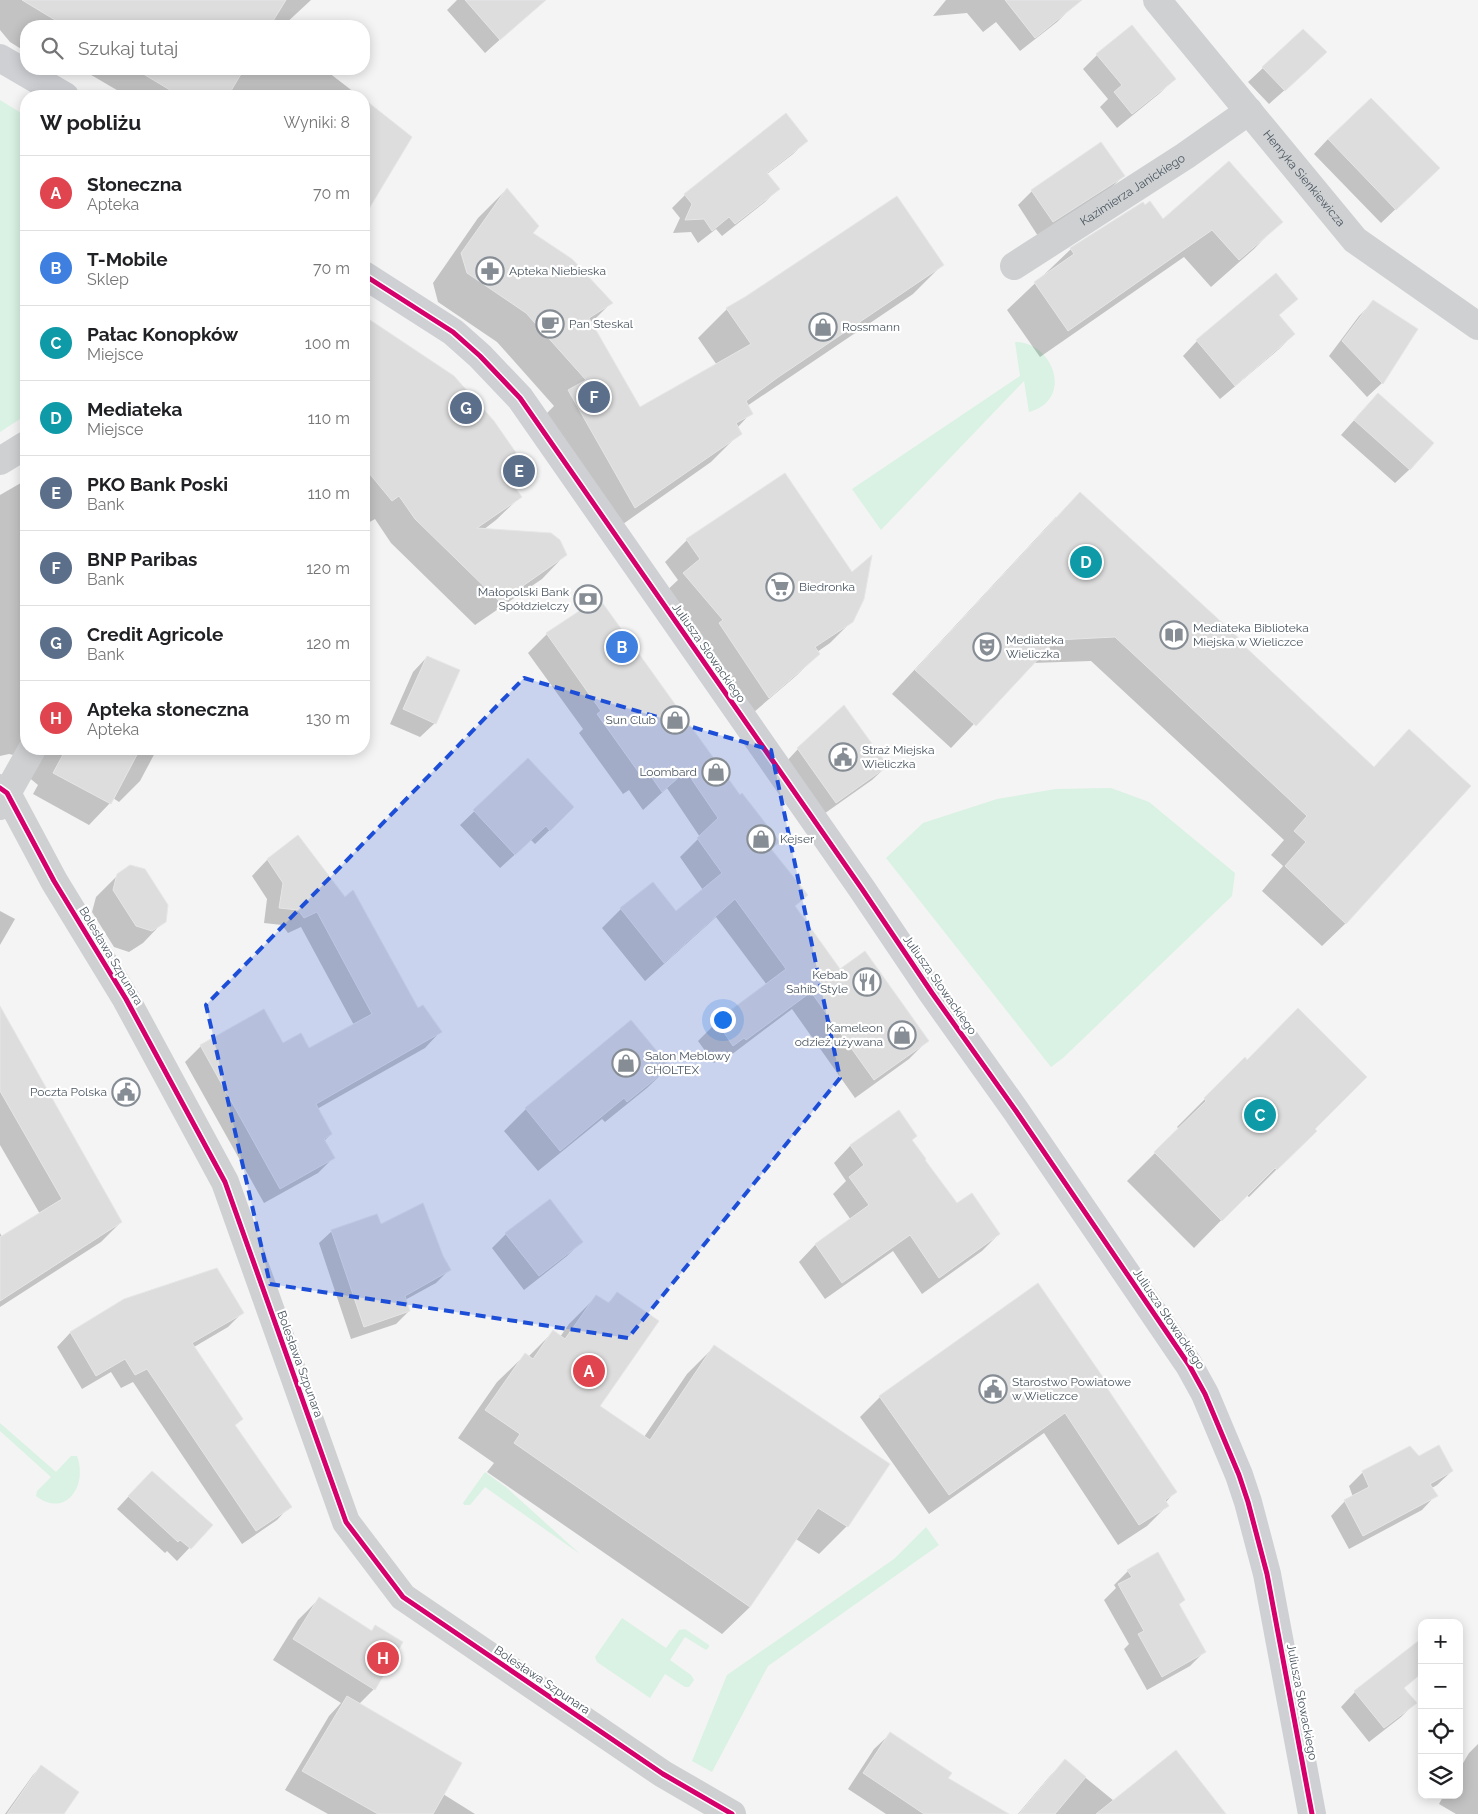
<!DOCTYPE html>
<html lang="pl">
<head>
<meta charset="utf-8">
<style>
  body { margin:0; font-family:Raleway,sans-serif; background:#f2f2f2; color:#202124 }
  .controls { position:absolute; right:15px; bottom:15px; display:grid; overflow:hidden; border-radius:10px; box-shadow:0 2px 12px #0003 }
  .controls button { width:45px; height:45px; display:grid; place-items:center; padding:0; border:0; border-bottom:1px solid #e0e0e0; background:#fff; color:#202124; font:25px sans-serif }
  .you { position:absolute; left:722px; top:1019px; width:18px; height:18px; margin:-12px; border:4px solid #fff; border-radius:50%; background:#1a73e8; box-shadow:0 0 0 8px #1a73e833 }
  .badge { display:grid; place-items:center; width:32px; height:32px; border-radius:50%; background:#2563eb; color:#fff; font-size:16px; font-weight:700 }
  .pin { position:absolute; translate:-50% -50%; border:2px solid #fff; box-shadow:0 1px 5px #0006 }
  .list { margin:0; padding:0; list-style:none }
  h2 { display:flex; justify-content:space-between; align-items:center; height:65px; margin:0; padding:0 20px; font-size:21px }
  h2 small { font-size:16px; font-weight:400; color:#757577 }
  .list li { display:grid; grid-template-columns:32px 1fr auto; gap:15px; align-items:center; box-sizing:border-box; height:75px; padding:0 20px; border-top:1px solid #e0e0e0 }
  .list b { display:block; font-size:19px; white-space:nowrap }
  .list p { margin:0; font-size:16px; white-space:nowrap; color:#757577 }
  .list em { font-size:16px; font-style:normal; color:#757577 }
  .icon { flex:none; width:28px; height:28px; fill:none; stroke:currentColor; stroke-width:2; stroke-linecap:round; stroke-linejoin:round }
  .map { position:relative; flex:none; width:1478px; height:1814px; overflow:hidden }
  .search { position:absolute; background:#fff; box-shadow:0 2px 12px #0003; left:20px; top:20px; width:350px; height:55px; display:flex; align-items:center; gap:12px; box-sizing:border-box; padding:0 18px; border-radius:20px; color:#757577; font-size:19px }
  .panel { position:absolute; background:#fff; box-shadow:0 2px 12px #0003; left:20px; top:90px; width:350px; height:665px; border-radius:20px }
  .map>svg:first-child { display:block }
  .green { fill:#d9f2e3 }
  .shadow { fill:#0003 }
  .building { fill:#ddddde; stroke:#e5e6e7 }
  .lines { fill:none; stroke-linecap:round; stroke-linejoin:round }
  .street { stroke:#ced0d2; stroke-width:28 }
  .secondary { stroke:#ced0d4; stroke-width:28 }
  .cycleway-casing { stroke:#fff; stroke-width:8 }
  .cycleway { stroke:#d6006c; stroke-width:5 }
  .marked { fill:#1d4ed8; fill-opacity:0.2; stroke:#1d4ed8; stroke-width:4; stroke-dasharray:10 6; stroke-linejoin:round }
  .labels { text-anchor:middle; stroke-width:4.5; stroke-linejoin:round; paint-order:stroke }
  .street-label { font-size:12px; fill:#4a5661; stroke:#fff }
  .poi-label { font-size:12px; fill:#4a5661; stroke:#fff; text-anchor:start }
</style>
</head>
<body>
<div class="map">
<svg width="1478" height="1814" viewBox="0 0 1478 1814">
  <rect width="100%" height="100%" fill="#f4f4f4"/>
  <path class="green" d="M 0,100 L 26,116 L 26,415 L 0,432 Z
    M 1015,342 C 1054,342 1074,400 1029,412 L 1024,381 L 881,530 L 852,489 L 1020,376 Z
    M 1111,788 L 1149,802 L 1235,873 L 1232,896 L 1063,1058 L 1051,1067 L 886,858 L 923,823 L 997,799 L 1056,789 Z
    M 0,1423 L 56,1472 L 71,1456 L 77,1456 C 88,1485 66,1519 36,1496 L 37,1491 L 51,1477 L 0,1431 Z
    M 485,1472 L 507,1488 L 580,1554 L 485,1487 L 470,1505 L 464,1505 L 463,1503 Z
    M 926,1527 L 939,1545 L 768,1666 L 712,1772 L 692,1761 L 727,1675 L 894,1559 Z
    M 622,1618 L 666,1648 L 679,1630 L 685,1629 L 709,1645 L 709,1647 L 706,1650 L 685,1637 L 670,1660 L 691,1675 L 694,1680 L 689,1687 L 685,1687 L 665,1674 L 650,1698 L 597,1662 L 595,1657 Z"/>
  <path class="shadow" d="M 0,0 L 311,0 L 283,26 L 26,26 L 26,52 L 10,42 L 0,30 Z
    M 457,0 L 542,0 L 543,1 L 485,53 L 447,10 Z
    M 946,0 L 1065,0 L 1071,8 L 1057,22 L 1020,51 L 996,22 L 983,32 L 967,13 L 933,16 Z
    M 1097,55 L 1174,79 L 1160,93 L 1117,128 L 1100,107 L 1108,99 L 1083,69 Z
    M 1311,67 L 1269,104 L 1248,82 L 1263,68 Z
    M 81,69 L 324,69 L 359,96 L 127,96 Z
    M 364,100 L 410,137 L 364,215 Z
    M 1328,139 L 1424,182 L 1381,223 L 1314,154 Z
    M 806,141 L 793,154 L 767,174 L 778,189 L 765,202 L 722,236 L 716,229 L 698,243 L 691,232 L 673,233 L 680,218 L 672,208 L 685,195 Z
    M 1123,176 L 1109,190 L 1038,236 L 1018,205 L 1032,191 Z
    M 506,190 L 531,234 L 611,303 L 591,323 L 639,409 L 717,365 L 698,338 L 727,309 L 942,265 L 913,294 L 747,406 L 751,413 L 737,428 L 740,433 L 711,462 L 606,536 L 540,420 L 554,406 L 497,342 L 438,302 L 433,283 L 478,218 Z
    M 1162,221 L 1281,221 L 1254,249 L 1211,287 L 1184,257 L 1040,357 L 1007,310 L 1071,249 Z
    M 1296,299 L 1278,316 L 1294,334 L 1279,349 L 1220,399 L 1183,356 L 1197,341 Z
    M 1373,302 L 1416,329 L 1382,383 L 1367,397 L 1329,356 L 1359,316 Z
    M 364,318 L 454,377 L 520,497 L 496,520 L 483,530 L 565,555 L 542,579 L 475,625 L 391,543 L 375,519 L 368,523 L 364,518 Z
    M 1364,409 L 1410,469 L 1395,483 L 1341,435 Z
    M 785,475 L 852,621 L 830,643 L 817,652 L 818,654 L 797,675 L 747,718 L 662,595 L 678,580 L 665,562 L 687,540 Z
    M 26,480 L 26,749 L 157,749 L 140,781 L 119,802 L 113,798 L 110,803 L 89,825 L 33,794 L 38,785 L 26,775 L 18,756 L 9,754 L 0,756 L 0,495 Z
    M 1056,517 L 1238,642 L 1373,768 L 1409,731 L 1346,923 L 1322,946 L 1262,891 L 1283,866 L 1271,855 L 1284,840 L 1091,661 L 1032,663 L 951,748 L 892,694 Z
    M 599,599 L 740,797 L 778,842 L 770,850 L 794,907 L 840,971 L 927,1041 L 909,1059 L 855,1098 L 792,1009 L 727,1058 L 725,1055 L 714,1063 L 698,1041 L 717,1022 L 767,985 L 716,917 L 645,981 L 602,928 L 621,909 L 653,884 L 676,913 L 703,890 L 680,857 L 700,837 L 667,788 L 643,810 L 629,790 L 623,794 L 579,733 L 583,729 L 528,653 L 547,634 Z
    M 427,657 L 435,723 L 420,737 L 390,724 L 413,672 Z
    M 798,749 L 887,766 L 872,780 L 821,816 L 784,764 Z
    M 528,760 L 558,822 L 535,844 L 531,840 L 500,868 L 460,825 Z
    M 298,837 L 418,1009 L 440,1032 L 425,1048 L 317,1109 L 331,1134 L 324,1141 L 333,1158 L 318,1173 L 264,1203 L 185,1062 L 201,1046 L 282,1044 L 309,1050 L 354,1025 L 301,927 L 288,933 L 282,925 L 264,923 L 267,899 L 252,876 L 267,860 Z
    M 118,875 L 164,921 L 143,943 L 129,952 L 114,947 L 92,912 L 96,897 Z
    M 0,911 L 15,919 L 0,945 Z
    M 631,1021 L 669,1067 L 647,1088 L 605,1122 L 602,1119 L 538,1171 L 504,1131 L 526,1109 Z
    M 0,1028 L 121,1222 L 101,1242 L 0,1307 L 0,1233 L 2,1237 L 40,1214 L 0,1145 Z
    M 1245,1059 L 1313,1129 L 1287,1159 L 1249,1197 L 1246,1195 L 1194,1248 L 1127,1181 L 1179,1129 L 1177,1127 Z
    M 899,1112 L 916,1136 L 911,1141 L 923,1160 L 957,1205 L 999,1234 L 982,1251 L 922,1294 L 893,1251 L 825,1299 L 799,1262 L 815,1245 L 851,1220 L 833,1194 L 846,1181 L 834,1163 L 850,1146 Z
    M 380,1226 L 441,1256 L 449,1270 L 436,1283 L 405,1300 L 409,1311 L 396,1324 L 351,1339 L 319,1243 L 332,1231 Z
    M 506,1234 L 581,1242 L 567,1256 L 524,1290 L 492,1248 Z
    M 617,1294 L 599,1406 L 644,1437 L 687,1374 L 715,1346 L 888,1464 L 847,1526 L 819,1554 L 796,1539 L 750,1607 L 722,1634 L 487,1472 L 494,1463 L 458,1438 L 497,1382 L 525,1355 L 528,1357 L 553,1332 L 560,1337 L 569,1324 L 596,1297 L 607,1304 Z
    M 124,1300 L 242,1313 L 228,1327 L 194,1347 L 242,1419 L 234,1426 L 290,1506 L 277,1520 L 242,1544 L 133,1382 L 121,1388 L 111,1372 L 82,1389 L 57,1347 L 70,1333 Z
    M 1104,1385 L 1175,1492 L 1165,1503 L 1167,1506 L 1147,1526 L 1118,1545 L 1044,1433 L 929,1514 L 860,1417 L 880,1397 Z
    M 1419,1458 L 1452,1471 L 1437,1485 L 1432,1488 L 1436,1495 L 1422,1510 L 1349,1549 L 1331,1516 L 1345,1501 L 1353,1497 L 1349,1486 L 1363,1472 Z
    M 139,1485 L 211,1525 L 177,1561 L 167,1551 L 165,1553 L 117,1509 Z
    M 1128,1571 L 1183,1600 L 1178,1606 L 1204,1652 L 1190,1666 L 1147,1690 L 1124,1649 L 1129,1644 L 1104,1600 L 1116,1588 L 1114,1585 Z
    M 319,1599 L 371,1631 L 376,1626 L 374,1689 L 359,1704 L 443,1794 L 475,1814 L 328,1814 L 285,1790 L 329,1716 L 341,1703 L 273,1660 L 298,1620 Z
    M 1403,1688 L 1415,1703 L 1401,1717 L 1369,1742 L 1341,1707 L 1355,1692 Z
    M 890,1734 L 947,1778 L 1007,1814 L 886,1814 L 848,1789 L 874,1749 Z
    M 1478,1744 L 1478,1814 L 1456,1814 L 1439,1804 L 1444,1795 L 1459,1795 L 1459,1770 L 1469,1753 Z
    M 1065,1761 L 1114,1801 L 1222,1814 L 1018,1814 L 1050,1776 Z
    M 41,1767 L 62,1814 L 5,1814 L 33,1775 Z"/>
  <path class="building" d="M 22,0 L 286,0 L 270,26 L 65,26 Z
    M 465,0 L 546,0 L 500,40 Z
    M 1005,0 L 1082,0 L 1035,38 Z
    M 1132,25 L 1176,79 L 1132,114 L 1114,92 L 1122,85 L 1096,54 Z
    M 1303,29 L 1327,52 L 1285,91 L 1262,67 Z
    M 135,69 L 244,69 L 228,96 L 180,96 Z
    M 1371,98 L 1440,168 L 1396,210 L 1328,139 Z
    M 364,99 L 412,137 L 364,217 Z
    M 786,113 L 808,141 L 767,173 L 780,189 L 735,224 L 729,217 L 712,231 L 704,219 L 685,220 L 692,204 L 684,194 Z
    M 1101,142 L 1125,176 L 1053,222 L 1031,190 Z
    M 1229,161 L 1283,222 L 1239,260 L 1212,230 L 1068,331 L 1034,282 L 1074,254 L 1070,248 L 1143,202 L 1145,205 L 1150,201 L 1163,219 Z
    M 507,188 L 539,226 L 533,233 L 572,259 L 613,303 L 589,318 L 640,407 L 751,344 L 726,308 L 745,297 L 897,196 L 944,265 L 777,378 L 746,401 L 753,414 L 736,423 L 742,434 L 635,508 L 568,390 L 586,380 L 526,313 L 467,273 L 461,253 Z
    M 1276,273 L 1298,299 L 1279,315 L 1295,334 L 1235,386 L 1196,340 Z
    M 1373,300 L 1418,329 L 1383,384 L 1342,341 Z
    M 364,316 L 454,376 L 494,421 L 528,470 L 513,485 L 522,497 L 477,528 L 551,533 L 560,540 L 567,555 L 500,602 L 415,519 L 399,496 L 392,501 L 364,467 Z
    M 1378,393 L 1434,443 L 1410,470 L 1354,420 Z
    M 785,473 L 852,572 L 872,555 L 864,599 L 853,622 L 815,647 L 820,654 L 769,698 L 719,623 L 723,620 L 683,573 L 700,559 L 686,539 Z
    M 1080,492 L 1241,640 L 1240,642 L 1374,767 L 1409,729 L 1471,786 L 1346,924 L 1285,866 L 1306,842 L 1294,831 L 1307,816 L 1115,637 L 1056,640 L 976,726 L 915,670 Z
    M 599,598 L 740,795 L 742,793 L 780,842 L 771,849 L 808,895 L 795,906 L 840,969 L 865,951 L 929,1041 L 874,1080 L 811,992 L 746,1040 L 744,1038 L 733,1046 L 716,1021 L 786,969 L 735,899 L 664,963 L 620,908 L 653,882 L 676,911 L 722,873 L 697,838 L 718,818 L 686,771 L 662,792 L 648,772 L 642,777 L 597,714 L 601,711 L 546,633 Z
    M 427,656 L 460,670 L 436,724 L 403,709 Z
    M 844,705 L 888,766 L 836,803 L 797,748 Z
    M 66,749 L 140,749 L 111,804 L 53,773 Z
    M 528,758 L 574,807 L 550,831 L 546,826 L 515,855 L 473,810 Z
    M 298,835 L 345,897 L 353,890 L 418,1008 L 423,1005 L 442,1032 L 316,1104 L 332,1134 L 324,1139 L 335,1158 L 280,1189 L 200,1045 L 264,1009 L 283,1043 L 301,1033 L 309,1048 L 372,1014 L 317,912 L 304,918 L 298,910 L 279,908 L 283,883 L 267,859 Z
    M 130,865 L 145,869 L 168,905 L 166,922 L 152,931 L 136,926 L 113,890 L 117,874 Z
    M 0,1006 L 122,1222 L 0,1301 L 0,1237 L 62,1199 L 0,1091 Z
    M 1298,1008 L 1367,1077 L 1315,1129 L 1317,1131 L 1277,1170 L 1275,1168 L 1222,1221 L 1154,1152 L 1206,1101 L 1204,1098 L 1245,1057 L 1247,1060 Z
    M 631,1020 L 670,1067 L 627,1102 L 624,1098 L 560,1151 L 525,1108 Z
    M 899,1110 L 917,1136 L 912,1140 L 926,1159 L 925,1160 L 957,1203 L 972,1193 L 1000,1234 L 939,1278 L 910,1235 L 842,1283 L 815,1244 L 869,1205 L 849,1177 L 864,1165 L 850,1145 Z
    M 550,1199 L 583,1242 L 539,1276 L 505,1233 Z
    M 423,1203 L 443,1256 L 451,1270 L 405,1296 L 410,1311 L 364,1327 L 331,1230 L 377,1214 L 381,1224 Z
    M 217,1268 L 244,1313 L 192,1343 L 243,1419 L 235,1425 L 292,1507 L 256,1531 L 147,1369 L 135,1375 L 125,1359 L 96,1376 L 70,1332 L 124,1299 Z
    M 1038,1283 L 1107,1383 L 1105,1385 L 1177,1492 L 1165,1500 L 1169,1506 L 1139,1525 L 1065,1413 L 949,1495 L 879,1396 Z
    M 617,1292 L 659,1321 L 600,1406 L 650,1440 L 714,1345 L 890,1464 L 848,1527 L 818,1508 L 750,1607 L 514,1443 L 520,1434 L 485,1410 L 525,1353 L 533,1359 L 553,1330 L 565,1339 L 596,1295 L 609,1303 Z
    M 1439,1445 L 1453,1471 L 1430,1484 L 1438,1496 L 1363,1536 L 1344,1500 L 1369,1487 L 1362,1471 L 1410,1446 L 1419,1456 Z
    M 152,1471 L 213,1525 L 191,1549 L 180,1540 L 178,1542 L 128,1496 Z
    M 1158,1552 L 1185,1600 L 1179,1604 L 1206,1652 L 1162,1677 L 1138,1634 L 1144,1631 L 1118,1584 L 1132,1577 L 1127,1570 Z
    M 319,1597 L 372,1631 L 375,1625 L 403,1642 L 375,1690 L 293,1639 Z
    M 1422,1638 L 1422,1673 L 1404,1688 L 1417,1703 L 1384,1728 L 1354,1691 Z
    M 347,1696 L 462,1763 L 433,1814 L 378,1814 L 302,1771 Z
    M 890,1732 L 952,1773 L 948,1778 L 1009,1814 L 924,1814 L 863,1773 Z
    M 1176,1750 L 1226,1814 L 1096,1814 Z
    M 1065,1759 L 1086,1777 L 1055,1814 L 1019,1814 Z
    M 41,1765 L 79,1792 L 64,1814 L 7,1814 Z"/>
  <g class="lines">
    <g class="street">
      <path id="s1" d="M 1157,0 L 1355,240 L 1478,326"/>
      <path id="s2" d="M 1014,266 L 1185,156 L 1249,111"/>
      <path d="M 0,461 L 26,445"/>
      <path d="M 0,788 L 7,793 L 54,881 L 126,999 L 225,1182 L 346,1522 L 403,1597 L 663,1774 L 732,1814"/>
      <path d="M 0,806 L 32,749"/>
    </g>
    <path class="secondary" d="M 0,58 L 65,96
      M 364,275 L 453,332 L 480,356 L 520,398 L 862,889 L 932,993 L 1016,1111 L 1189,1365 L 1205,1394 L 1239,1475 L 1248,1502 L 1267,1574 L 1312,1814"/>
    <g class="cycleway-casing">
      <path id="cycleway" d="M 364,275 L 453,332 L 480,356 L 520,398 L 862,889 L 932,993 L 1016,1111 L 1189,1365 L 1205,1394 L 1239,1475 L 1248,1502 L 1267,1574 L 1312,1814
        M 0,788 L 7,793 L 54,881 L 126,999 L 225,1182 L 346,1522 L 403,1597 L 663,1774 L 732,1814"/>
    </g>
    <use href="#cycleway" class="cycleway"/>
  </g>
  <path class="marked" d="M 524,678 L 771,750 L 840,1078 L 628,1338 L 270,1284 L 206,1005 Z"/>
  <defs>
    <g id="pharmacy-ring" transform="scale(1.4375)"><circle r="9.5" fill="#fff" stroke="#868d94" stroke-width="1.5"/><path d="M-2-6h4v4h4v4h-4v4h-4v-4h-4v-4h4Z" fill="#868d94"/></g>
    <g id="cafe-ring" transform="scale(1.4375)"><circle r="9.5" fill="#fff" stroke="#868d94" stroke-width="1.5"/><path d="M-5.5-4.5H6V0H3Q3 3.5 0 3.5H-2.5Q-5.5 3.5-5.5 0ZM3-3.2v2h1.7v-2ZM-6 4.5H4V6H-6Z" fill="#868d94"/></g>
    <g id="shop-ring" transform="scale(1.4375)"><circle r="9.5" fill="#fff" stroke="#868d94" stroke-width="1.5"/><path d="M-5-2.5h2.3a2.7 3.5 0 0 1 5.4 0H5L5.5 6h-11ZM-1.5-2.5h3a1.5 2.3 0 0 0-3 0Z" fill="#868d94"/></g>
    <g id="supermarket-ring" transform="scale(1.4375)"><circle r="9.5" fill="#fff" stroke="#868d94" stroke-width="1.5"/><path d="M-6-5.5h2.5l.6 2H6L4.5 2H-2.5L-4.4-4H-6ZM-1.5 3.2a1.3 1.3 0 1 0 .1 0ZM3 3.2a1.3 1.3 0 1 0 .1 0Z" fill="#868d94"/></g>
    <g id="bank-ring" transform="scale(1.4375)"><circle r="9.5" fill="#fff" stroke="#868d94" stroke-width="1.5"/><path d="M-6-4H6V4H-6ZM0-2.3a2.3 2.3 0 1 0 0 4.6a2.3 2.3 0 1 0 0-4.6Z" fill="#868d94"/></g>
    <g id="library-ring" transform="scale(1.4375)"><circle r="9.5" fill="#fff" stroke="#868d94" stroke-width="1.5"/><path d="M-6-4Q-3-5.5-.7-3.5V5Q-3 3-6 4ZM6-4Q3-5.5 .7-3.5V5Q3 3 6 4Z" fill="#868d94"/></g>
    <g id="theatre-ring" transform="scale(1.4375)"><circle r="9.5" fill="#fff" stroke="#868d94" stroke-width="1.5"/><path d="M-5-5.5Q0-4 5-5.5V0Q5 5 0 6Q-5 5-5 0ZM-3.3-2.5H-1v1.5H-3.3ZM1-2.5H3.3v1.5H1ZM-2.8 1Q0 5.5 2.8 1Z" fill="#868d94"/></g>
    <g id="civic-ring" transform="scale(1.4375)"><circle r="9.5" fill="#fff" stroke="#868d94" stroke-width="1.5"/><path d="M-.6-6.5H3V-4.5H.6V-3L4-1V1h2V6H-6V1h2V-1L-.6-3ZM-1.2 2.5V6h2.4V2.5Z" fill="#868d94"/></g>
    <g id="restaurant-ring" transform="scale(1.4375)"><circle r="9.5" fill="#fff" stroke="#868d94" stroke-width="1.5"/><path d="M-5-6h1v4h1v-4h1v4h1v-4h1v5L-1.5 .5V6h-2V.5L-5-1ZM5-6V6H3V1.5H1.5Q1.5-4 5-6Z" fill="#868d94"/></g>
  </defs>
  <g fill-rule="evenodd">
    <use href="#pharmacy-ring" x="490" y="271"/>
    <use href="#cafe-ring" x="550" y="324"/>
    <use href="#shop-ring" x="823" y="327"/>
    <use href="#supermarket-ring" x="780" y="587"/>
    <use href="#bank-ring" x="588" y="599"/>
    <use href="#library-ring" x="1174" y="635"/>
    <use href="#theatre-ring" x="987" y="647"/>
    <use href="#shop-ring" x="675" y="720"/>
    <use href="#civic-ring" x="843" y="757"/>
    <use href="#shop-ring" x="716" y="772"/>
    <use href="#shop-ring" x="761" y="839"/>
    <use href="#restaurant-ring" x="867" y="982"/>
    <use href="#shop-ring" x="902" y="1035"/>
    <use href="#shop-ring" x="626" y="1063"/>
    <use href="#civic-ring" x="126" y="1092"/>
    <use href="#civic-ring" x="993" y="1389"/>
  </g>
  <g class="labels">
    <g class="street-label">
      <text dy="4" stroke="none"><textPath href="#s1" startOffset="231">Henryka Sienkiewicza</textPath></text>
      <text dy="4" stroke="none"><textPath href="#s2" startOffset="141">Kazimierza Janickiego</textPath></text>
      <text transform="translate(709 653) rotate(55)" y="4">Juliusza Słowackiego</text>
      <text transform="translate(111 956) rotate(59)" y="4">Bolesława Szpunara</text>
      <text transform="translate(940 985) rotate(55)" y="4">Juliusza Słowackiego</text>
      <text transform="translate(1169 1319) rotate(56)" y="4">Juliusza Słowackiego</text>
      <text transform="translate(300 1364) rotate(70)" y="4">Bolesława Szpunara</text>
      <text transform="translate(542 1680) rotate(34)" y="4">Bolesława Szpunara</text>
      <text transform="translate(1302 1702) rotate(79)" y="4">Juliusza Słowackiego</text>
    </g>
    <g class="poi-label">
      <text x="509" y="275">Apteka Niebieska</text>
      <text x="569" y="328">Pan Steskal</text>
      <text x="842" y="331">Rossmann</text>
      <text x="799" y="591">Biedronka</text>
      <text x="569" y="596" text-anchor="end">Małopolski Bank<tspan x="569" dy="14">Spółdzielczy</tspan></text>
      <text x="1193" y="632">Mediateka Biblioteka<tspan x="1193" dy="14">Miejska w Wieliczce</tspan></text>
      <text x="1006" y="644">Mediateka<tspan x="1006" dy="14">Wieliczka</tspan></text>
      <text x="656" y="724" text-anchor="end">Sun Club</text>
      <text x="862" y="754">Straż Miejska<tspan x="862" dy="14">Wieliczka</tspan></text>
      <text x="697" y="776" text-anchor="end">Loombard</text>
      <text x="780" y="843">Kejser</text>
      <text x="848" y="979" text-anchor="end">Kebab<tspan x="848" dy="14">Sahib Style</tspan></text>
      <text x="883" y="1032" text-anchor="end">Kameleon<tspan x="883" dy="14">odzież używana</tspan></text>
      <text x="645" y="1060">Salon Meblowy<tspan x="645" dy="14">CHOLTEX</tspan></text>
      <text x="107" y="1096" text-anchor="end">Poczta Polska</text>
      <text x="1012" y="1386">Starostwo Powiatowe<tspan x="1012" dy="14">w Wieliczce</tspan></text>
    </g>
  </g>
</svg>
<div class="controls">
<button>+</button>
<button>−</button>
<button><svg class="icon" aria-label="locate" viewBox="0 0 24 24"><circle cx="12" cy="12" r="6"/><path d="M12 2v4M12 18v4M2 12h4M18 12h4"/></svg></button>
<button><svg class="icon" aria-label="layers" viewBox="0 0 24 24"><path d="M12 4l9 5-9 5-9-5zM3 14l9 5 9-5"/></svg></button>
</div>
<div class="you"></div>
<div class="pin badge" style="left:589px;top:1371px;background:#e0444e">A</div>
<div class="pin badge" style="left:622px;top:647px;background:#3f7fe0">B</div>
<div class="pin badge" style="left:1260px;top:1115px;background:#0f9aa8">C</div>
<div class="pin badge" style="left:1086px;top:562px;background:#0f9aa8">D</div>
<div class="pin badge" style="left:519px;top:471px;background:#5c6f8a">E</div>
<div class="pin badge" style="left:594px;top:397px;background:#5c6f8a">F</div>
<div class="pin badge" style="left:466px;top:408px;background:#5c6f8a">G</div>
<div class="pin badge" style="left:383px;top:1658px;background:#e0444e">H</div>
<div class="search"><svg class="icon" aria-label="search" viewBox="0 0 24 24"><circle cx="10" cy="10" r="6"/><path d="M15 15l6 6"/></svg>Szukaj tutaj</div>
<section class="panel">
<h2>W pobliżu<small>Wyniki: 8</small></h2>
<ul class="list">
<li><span class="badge" style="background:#e0444e">A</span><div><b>Słoneczna</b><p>Apteka</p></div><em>70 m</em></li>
<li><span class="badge" style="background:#3f7fe0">B</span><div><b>T-Mobile</b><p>Sklep</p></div><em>70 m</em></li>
<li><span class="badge" style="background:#0f9aa8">C</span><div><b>Pałac Konopków</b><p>Miejsce</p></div><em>100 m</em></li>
<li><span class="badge" style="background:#0f9aa8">D</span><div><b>Mediateka</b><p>Miejsce</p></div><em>110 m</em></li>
<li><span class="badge" style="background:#5c6f8a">E</span><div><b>PKO Bank Poski</b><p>Bank</p></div><em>110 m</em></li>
<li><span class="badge" style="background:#5c6f8a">F</span><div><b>BNP Paribas</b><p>Bank</p></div><em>120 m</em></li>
<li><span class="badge" style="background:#5c6f8a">G</span><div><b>Credit Agricole</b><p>Bank</p></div><em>120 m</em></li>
<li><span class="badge" style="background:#e0444e">H</span><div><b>Apteka słoneczna</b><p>Apteka</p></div><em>130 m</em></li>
</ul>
</section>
</div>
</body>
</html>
